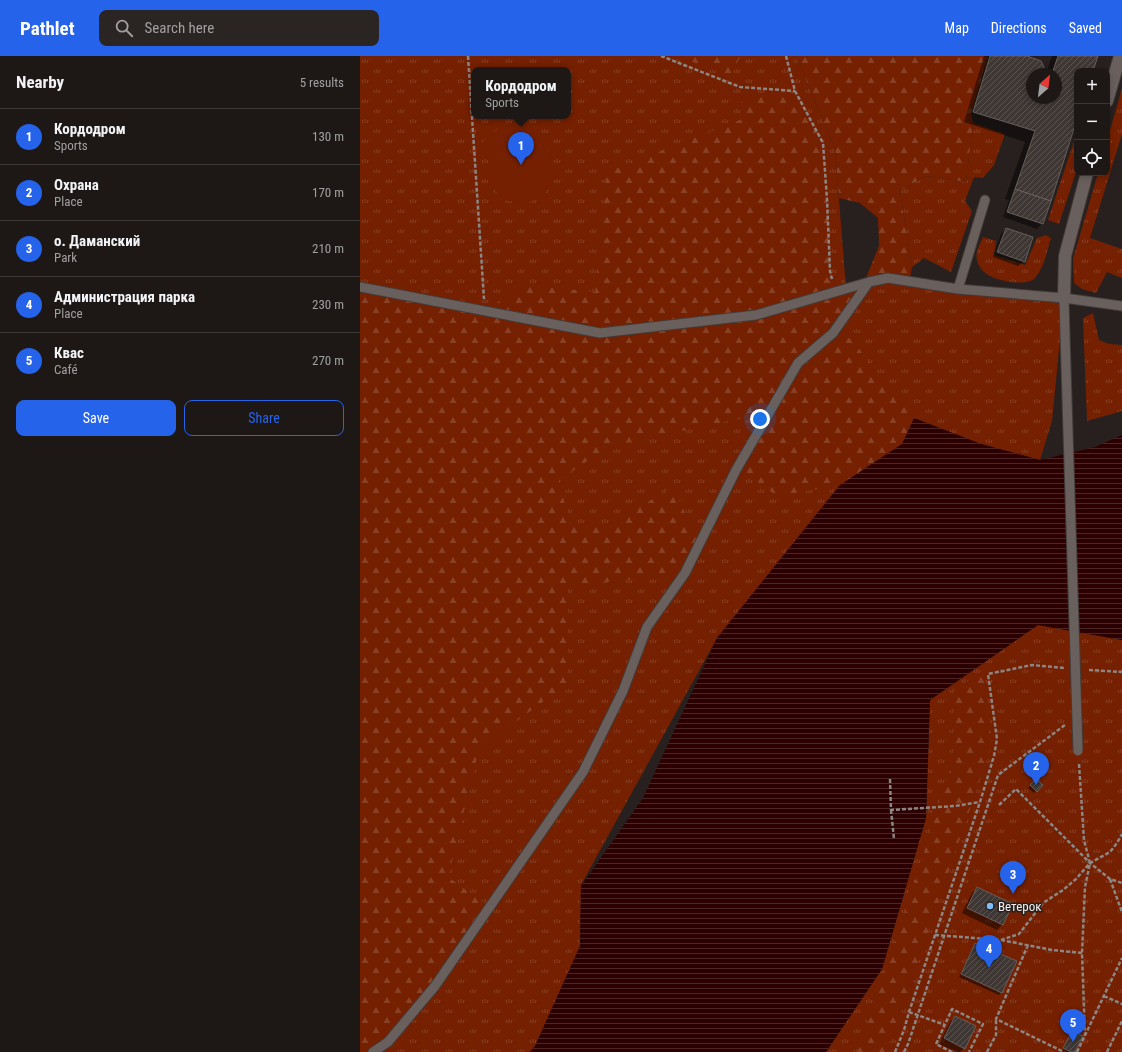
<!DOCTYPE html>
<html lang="en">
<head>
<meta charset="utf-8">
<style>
  body { margin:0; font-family:"Roboto Condensed",sans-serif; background:#2a2523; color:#f1f3f6 }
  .controls { position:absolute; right:12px; top:12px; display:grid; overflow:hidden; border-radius:8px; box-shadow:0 2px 6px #0003 }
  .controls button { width:36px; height:36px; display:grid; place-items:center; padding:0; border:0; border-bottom:1px solid #3b3735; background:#1d1816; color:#f1f3f6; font:20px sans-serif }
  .compass { position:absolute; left:666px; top:12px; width:36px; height:36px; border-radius:50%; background:#1d1816; box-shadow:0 2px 6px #0003; rotate:28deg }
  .you { position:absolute; left:400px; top:363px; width:14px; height:14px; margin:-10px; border:3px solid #fff; border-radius:50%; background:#1a73e8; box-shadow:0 0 0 6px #1a73e833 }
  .badge { display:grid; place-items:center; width:26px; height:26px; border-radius:50%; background:#2563eb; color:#fff; font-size:13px; font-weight:700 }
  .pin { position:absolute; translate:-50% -33px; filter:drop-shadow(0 1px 2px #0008) }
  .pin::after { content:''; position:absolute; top:21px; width:14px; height:12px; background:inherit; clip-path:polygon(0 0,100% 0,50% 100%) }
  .popup { position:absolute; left:111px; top:11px; width:100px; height:52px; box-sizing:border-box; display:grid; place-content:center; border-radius:8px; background:#1d1816; filter:drop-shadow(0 1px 3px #0005); font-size:13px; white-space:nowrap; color:#a0a0a1 }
  .popup b { font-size:15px; color:#f1f3f6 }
  .popup::after { content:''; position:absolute; left:50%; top:100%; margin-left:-8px; border:8px solid transparent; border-top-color:#1d1816 }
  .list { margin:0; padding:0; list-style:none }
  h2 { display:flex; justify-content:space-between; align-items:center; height:52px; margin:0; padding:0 16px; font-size:17px }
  h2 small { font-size:13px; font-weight:400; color:#a0a0a1 }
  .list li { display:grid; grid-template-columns:26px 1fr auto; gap:12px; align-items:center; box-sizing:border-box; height:56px; padding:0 16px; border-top:1px solid #3b3735 }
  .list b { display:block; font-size:15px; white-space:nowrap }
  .list p { margin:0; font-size:13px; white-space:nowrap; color:#a0a0a1 }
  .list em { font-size:13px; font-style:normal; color:#a0a0a1 }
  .actions { display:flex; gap:8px; padding:12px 16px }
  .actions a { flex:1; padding:9px 0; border:1px solid #2563eb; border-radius:8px; text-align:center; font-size:14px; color:#2563eb }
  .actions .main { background:#2563eb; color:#fff }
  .icon { flex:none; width:22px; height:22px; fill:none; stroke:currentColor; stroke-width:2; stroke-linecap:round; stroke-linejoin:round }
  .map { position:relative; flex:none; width:762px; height:996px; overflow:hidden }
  header { display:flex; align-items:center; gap:24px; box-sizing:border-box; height:56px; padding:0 20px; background:#2563eb; color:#fff }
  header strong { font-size:19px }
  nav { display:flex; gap:22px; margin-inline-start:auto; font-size:14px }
  .search { width:280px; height:36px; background:#2a2523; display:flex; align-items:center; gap:10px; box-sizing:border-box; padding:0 14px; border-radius:8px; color:#a0a0a1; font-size:15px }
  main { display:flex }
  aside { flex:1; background:#1d1816 }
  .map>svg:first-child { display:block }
  .grass { fill:url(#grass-tufts); fill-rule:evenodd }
  .forest { fill:url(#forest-firs) }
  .pitch { fill:#752001 }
  .water { fill:url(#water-rules) }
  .shadow { fill:#0007 }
  .building { fill:url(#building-hatch); stroke:#675e5b }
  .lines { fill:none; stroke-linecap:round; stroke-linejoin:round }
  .lane-casing { stroke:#423c3a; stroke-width:11 }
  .street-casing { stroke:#423c3a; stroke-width:14 }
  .path { stroke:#8c8684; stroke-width:2.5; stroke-dasharray:4 2; stroke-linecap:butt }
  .lane { stroke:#69605d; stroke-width:9 }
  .street { stroke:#69605d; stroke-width:12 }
  .lane-bridge-casing { stroke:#423c3a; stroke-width:11; stroke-linecap:butt }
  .lane-bridge { stroke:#69605d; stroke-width:9 }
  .poi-dot { fill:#7dbef9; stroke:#27201e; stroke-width:1.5 }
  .labels { text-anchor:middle; stroke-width:3; stroke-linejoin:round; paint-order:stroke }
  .poi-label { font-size:13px; fill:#f4efed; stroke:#27201e; text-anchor:start }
</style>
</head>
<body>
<header>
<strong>Pathlet</strong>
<div class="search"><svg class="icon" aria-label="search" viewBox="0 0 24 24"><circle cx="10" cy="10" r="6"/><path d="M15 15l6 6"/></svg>Search here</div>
<nav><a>Map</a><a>Directions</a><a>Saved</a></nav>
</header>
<main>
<aside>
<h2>Nearby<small>5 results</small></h2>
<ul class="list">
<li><span class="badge">1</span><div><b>Кордодром</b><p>Sports</p></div><em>130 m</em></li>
<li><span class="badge">2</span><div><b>Охрана</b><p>Place</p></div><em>170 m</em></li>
<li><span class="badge">3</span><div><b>о. Даманский</b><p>Park</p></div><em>210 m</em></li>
<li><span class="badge">4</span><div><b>Администрация парка</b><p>Place</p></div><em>230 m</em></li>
<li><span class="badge">5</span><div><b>Квас</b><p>Café</p></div><em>270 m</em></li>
</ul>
<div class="actions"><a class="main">Save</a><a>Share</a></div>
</aside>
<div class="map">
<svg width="762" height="996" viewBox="0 0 762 996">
  <defs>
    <pattern id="grass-tufts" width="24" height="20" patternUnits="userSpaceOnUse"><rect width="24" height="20" fill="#752001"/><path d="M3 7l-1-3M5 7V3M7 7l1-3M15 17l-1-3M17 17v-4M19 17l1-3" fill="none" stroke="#894126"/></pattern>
    <pattern id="forest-firs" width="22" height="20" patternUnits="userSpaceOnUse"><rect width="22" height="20" fill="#752001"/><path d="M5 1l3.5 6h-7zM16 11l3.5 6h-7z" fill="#894126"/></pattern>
    <pattern id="water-rules" width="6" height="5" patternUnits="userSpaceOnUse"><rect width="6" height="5" fill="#2c0000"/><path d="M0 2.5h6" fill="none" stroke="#4b2626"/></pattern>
    <pattern id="building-hatch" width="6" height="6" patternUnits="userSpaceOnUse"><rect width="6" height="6" fill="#3f3734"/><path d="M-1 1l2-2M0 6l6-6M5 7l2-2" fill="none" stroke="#5b5452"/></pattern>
  </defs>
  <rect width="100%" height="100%" fill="#27201e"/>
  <path class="grass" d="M 0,0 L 436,0 L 475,93 L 486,232 L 528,222 L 704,242 L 692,365 L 680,404 L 621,388 L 554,362 L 542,388 L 480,429 L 357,582 L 221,829 L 220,890 L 175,990 L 170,996 L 0,996 ZM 114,14 L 208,14 L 208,60 L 114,60 Z
    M 762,32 L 762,78 L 730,182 L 762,193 L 762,222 L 747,216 L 736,237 L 722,233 L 714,227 L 713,203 L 738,117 L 747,117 L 747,85 Z
    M 613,67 L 645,78 L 634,109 L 623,122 L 614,121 L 605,145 L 612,155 L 591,216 L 564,202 L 552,211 L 540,135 L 566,120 L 606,126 Z
    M 717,76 L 717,113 L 699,168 L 688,164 Z
    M 686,179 L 691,182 C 687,195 684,212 675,222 C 666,231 638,225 628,219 C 623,216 618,210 617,204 C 615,196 620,188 623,181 L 636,185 L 634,199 L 665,209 L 677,182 Z
    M 733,257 L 739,284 L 749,288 L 762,289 L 762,355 L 727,365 L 723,262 Z
    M 678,569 L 762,584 L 762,996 L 466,996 L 522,913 L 566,762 L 570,644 Z"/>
  <path class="forest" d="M 318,0 L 381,0 L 369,20 Z
    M 436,0 L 628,0 L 611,58 L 613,67 L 606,126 L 566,120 L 540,135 L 552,211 L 550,222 L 506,222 L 519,190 L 518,162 L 500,147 L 479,142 L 475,93 Z
    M 435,35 L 463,87 L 467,143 L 470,215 L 474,237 L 509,226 L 473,277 L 491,283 L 554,362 L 542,388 L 480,429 L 417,440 L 391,421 L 376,414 L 408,357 L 249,390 L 198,425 L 210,465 L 244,473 L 313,431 L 332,472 L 343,481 L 325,517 L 208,530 L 207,628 L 119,693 L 88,821 L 130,851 L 75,930 L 13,996 L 0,996 L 0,231 L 125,255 L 163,229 L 235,236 L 247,116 L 380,64 L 382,41 Z
    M 624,614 L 632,689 L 527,996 L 497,996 L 552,834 L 593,705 L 594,634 Z"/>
  <path class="pitch" d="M 171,68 L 172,83 L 176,84 L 185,90 L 193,103 L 195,113 L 192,126 L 184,139 L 167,147 L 147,145 L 132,132 L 128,125 L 128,105 L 129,102 L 118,91 L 136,74 L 155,70 Z"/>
  <path class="water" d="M 554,362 L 621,388 L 680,404 L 735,391 L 762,379 L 762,584 L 678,569 L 570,644 L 566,762 L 522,913 L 466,996 L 170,996 L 175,990 L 220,890 L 221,830 L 283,742 L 357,582 L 480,429 L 542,388 Z"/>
  <path class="shadow" d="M 624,0 L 664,0 L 686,18 L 672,18 L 672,42 L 696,42 L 696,18 L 686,18 L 692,0 L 737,0 L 732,15 L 717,15 L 717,60 L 682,167 L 677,173 L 643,161 L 649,144 L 645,143 L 665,86 L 604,66 Z
    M 646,173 L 664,205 L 658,210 L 633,201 L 641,178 Z
    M 676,724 L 681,729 L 674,737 L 668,732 Z
    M 617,832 L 652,849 L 642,869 L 637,874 L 602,857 L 612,837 Z
    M 615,888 L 641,936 L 639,939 L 599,921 L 613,890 Z
    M 595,961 L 604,992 L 600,996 L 597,996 L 579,988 L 590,966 Z
    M 712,976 L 714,996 L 704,996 L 702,995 Z"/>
  <path class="building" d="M 630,0 L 667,0 L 681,5 L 687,18 L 672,18 L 672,42 L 696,42 L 696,18 L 692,18 L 698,0 L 738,0 L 733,15 L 717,15 L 717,63 L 691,145 L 655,133 L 675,75 L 613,56 Z
    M 655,133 L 691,145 L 683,168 L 647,156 Z
    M 646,172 L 673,181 L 665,206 L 637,196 Z
    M 676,723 L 683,729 L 677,736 L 670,729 Z
    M 617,831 L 653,848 L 643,869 L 607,852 Z
    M 615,887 L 657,905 L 642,937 L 601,918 Z
    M 595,960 L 616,970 L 605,993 L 584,982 Z
    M 712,975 L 723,980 L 715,996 L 711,996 L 703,992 Z"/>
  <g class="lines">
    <g class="lane-casing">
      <path id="lane" d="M 0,231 L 240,277 L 396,259 L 509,226 L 528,222 L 598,233 L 704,242 L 762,250
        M 598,233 L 625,144
        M 704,242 L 705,279
        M 13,996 L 28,986 L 75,930 L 223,716 L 263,635 L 287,571 L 325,517 L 376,414 L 438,307 L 473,277 L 509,226"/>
    </g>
    <g class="street-casing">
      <path id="street" d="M 747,45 L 760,0
        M 704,242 L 705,200 L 727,117"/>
    </g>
    <path class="path" d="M 108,0 L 124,243
      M 301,0 L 380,31 L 435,35
      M 426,0 L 435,35 L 463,87 L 467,143 L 470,215 L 472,223
      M 729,614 L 762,616
      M 719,708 L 724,784 L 730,807 L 725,831 L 722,897 L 725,980
      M 530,723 L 531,754 L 595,750 L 620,746
      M 639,749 L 656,733 L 730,807 L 750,823 L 762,827
      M 531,754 L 534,783
      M 750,823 L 762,856
      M 575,879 L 641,884 L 659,878 L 683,847 L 703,834 L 716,823 L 730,807 L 750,796 L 757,787 L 762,778
      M 641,884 L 692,894 L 722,897
      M 668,889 L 636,963 L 704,996
      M 744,940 L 762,948
      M 549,956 L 585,969
      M 535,996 L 544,974 L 549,956 L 620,746 L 634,700 L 637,683 L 628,618 L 672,609 L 704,612
      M 544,996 L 548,988 L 638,719 L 705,669
      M 592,996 L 576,988 L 592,953 L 623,968 L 609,996
      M 627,996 L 636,979 L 636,963
      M 717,996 L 762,902
      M 747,996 L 762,965"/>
    <use href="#lane" class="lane"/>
    <use href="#street" class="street"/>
    <g class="lane-bridge-casing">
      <path id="lane-bridge" d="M 705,279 L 718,695"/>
    </g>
    <use href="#lane-bridge" class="lane-bridge"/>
  </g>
  <circle class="poi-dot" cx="630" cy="850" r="4"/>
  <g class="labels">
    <g class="poi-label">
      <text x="638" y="855">Ветерок</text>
    </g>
  </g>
</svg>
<div class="controls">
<button>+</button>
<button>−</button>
<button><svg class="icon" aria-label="locate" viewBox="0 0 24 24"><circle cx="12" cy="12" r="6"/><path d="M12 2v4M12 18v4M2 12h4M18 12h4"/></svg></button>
</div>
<svg class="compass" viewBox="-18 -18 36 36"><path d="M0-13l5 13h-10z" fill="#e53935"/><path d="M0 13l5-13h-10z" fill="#a0a0a1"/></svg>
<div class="you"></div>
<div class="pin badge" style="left:161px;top:109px">1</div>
<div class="popup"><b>Кордодром</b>Sports</div>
<div class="pin badge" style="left:676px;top:729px">2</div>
<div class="pin badge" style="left:653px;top:838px">3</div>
<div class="pin badge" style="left:629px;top:912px">4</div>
<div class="pin badge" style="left:713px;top:986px">5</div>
</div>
</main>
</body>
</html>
